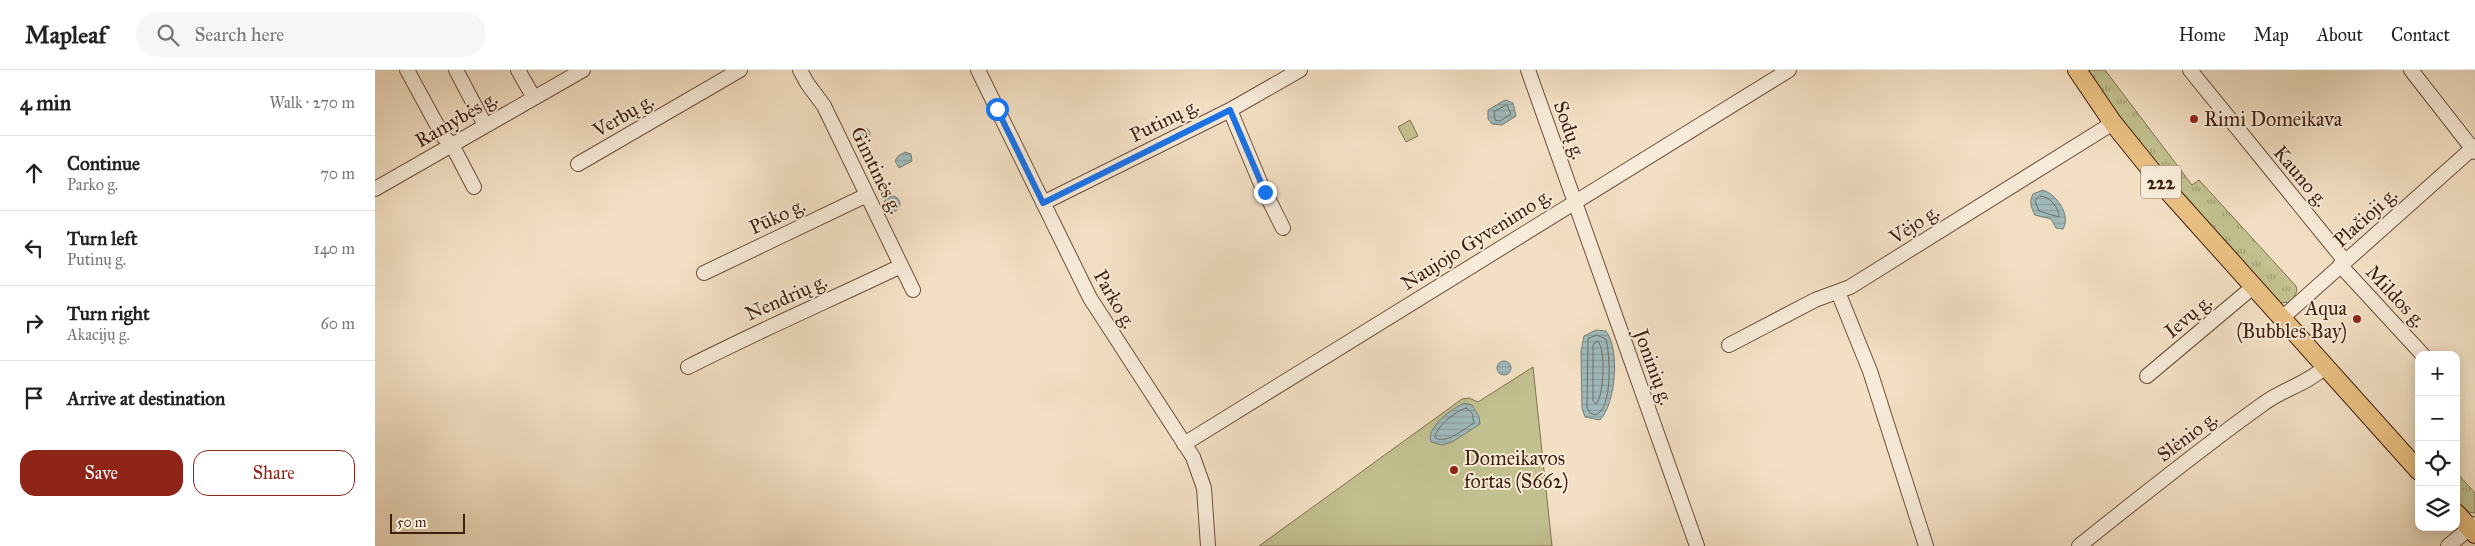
<!DOCTYPE html>
<html lang="en">
<head>
<meta charset="utf-8">
<style>
  body { margin:0; font-family:"IM FELL Great Primer",serif; background:#f6f6f6; color:#222 }
  .controls { position:absolute; right:15px; bottom:15px; display:grid; overflow:hidden; border-radius:10px; box-shadow:0 2px 12px #0003 }
  .controls button { width:45px; height:45px; display:grid; place-items:center; padding:0; border:0; border-bottom:1px solid #e0e0e0; background:#fff; color:#222; font:25px sans-serif }
  .scale { position:absolute; left:15px; bottom:12px; width:75px; box-sizing:border-box; padding-left:5px; border:2px solid #401f0f; border-top:0; font-size:14px; line-height:18px; white-space:nowrap; color:#401f0f; -webkit-text-stroke:4px #f7ebd9; paint-order:stroke }
  .stop { position:absolute; width:15px; height:15px; margin:-11px; border:4px solid #1a73e8; border-radius:50%; background:#fff }
  .stop.end { background:#1a73e8; border-color:#fff; box-shadow:0 1px 5px #0008 }
  .list { margin:0; padding:0; list-style:none }
  h2 { display:flex; justify-content:space-between; align-items:center; height:65px; margin:0; padding:0 20px; font-size:21px }
  h2 small { font-size:16px; font-weight:400; color:#767676 }
  .list li { display:grid; grid-template-columns:32px 1fr auto; gap:15px; align-items:center; box-sizing:border-box; height:75px; padding:0 20px; border-top:1px solid #e0e0e0 }
  .list b { display:block; font-size:19px; white-space:nowrap }
  .list p { margin:0; font-size:16px; white-space:nowrap; color:#767676 }
  .list em { font-size:16px; font-style:normal; color:#767676 }
  .actions { display:flex; gap:10px; padding:15px 20px }
  .actions a { flex:1; padding:11px 0; border:1px solid #8f2418; border-radius:15px; text-align:center; font-size:18px; color:#8f2418 }
  .actions .main { background:#8f2418; color:#fff }
  .icon { flex:none; width:28px; height:28px; fill:none; stroke:currentColor; stroke-width:2; stroke-linecap:round; stroke-linejoin:round }
  .map { position:relative; flex:none; width:2100px; height:476px; overflow:hidden }
  header { display:flex; align-items:center; gap:30px; box-sizing:border-box; height:70px; padding:0 25px; background:#fff; border-bottom:1px solid #e0e0e0 }
  header strong { font-size:24px }
  nav { display:flex; gap:28px; margin-inline-start:auto; font-size:18px }
  .search { width:350px; height:45px; background:#f6f6f6; display:flex; align-items:center; gap:12px; box-sizing:border-box; padding:0 18px; border-radius:28px; color:#767676; font-size:19px }
  main { display:flex }
  aside { flex:1; background:#fff }
  .map>svg:first-child { display:block }
  .grass { fill:url(#grass-tufts); stroke:#81704f }
  .park { fill:#c2c08f; stroke:#81704f }
  .water { fill:url(#water-rules); stroke:#797d77 }
  .lines { fill:none; stroke-linecap:round; stroke-linejoin:round }
  .shore { stroke:#706d66; stroke-width:1 }
  .minor-casing { stroke:#6d4f3c; stroke-width:16 }
  .major-casing { stroke:#401f0f; stroke-width:20 }
  .minor { stroke:#f7ebd9; stroke-width:14 }
  .major { stroke:#eac082; stroke-width:18 }
  .route { stroke:#1a73e8; stroke-width:6 }
  .poi-dot { fill:#8f2418; stroke:#f7ebd9; stroke-width:2 }
  .labels { text-anchor:middle; stroke-width:4; stroke-linejoin:round; paint-order:stroke }
  .shield { fill:#f7ebd9; stroke:#775c4c; stroke-width:1 }
  .shield-label { font-size:19px; font-weight:bold; fill:#401f0f }
  .street-label { font-size:20px; fill:#401f0f; stroke:#f7ebd9 }
  .poi-label { font-size:20px; fill:#401f0f; stroke:#f7ebd9; text-anchor:start }
</style>
</head>
<body>
<header>
<strong>Mapleaf</strong>
<div class="search"><svg class="icon" aria-label="search" viewBox="0 0 24 24"><circle cx="10" cy="10" r="6"/><path d="M15 15l6 6"/></svg>Search here</div>
<nav><a>Home</a><a>Map</a><a>About</a><a>Contact</a></nav>
</header>
<main>
<aside>
<h2>4 min<small>Walk · 270 m</small></h2>
<ul class="list">
<li><svg class="icon" aria-label="ahead" viewBox="0 0 24 24"><path d="M12 20V5M6 11l6-6 6 6"/></svg><div><b>Continue</b><p>Parko g.</p></div><em>70 m</em></li>
<li><svg class="icon" aria-label="left" viewBox="0 0 24 24"><path d="M17 20v-9H6M10 6l-5 5 5 5"/></svg><div><b>Turn left</b><p>Putinų g.</p></div><em>140 m</em></li>
<li><svg class="icon" aria-label="right" viewBox="0 0 24 24"><path d="M7 20v-9h11M14 6l5 5-5 5"/></svg><div><b>Turn right</b><p>Akacijų g.</p></div><em>60 m</em></li>
<li><svg class="icon" aria-label="arrive" viewBox="0 0 24 24"><path d="M6 21V4h12l-3 4 3 4H6"/></svg><div><b>Arrive at destination</b></div></li>
</ul>
<div class="actions"><a class="main">Save</a><a>Share</a></div>
</aside>
<div class="map">
<svg width="2100" height="476" viewBox="0 0 2100 476">
  <defs>
    <pattern id="grass-tufts" width="24" height="20" patternUnits="userSpaceOnUse" patternTransform="scale(1.25)"><rect width="24" height="20" fill="#c2c08f"/><path d="M3 7l-1-3M5 7V3M7 7l1-3M15 17l-1-3M17 17v-4M19 17l1-3" fill="none" stroke="#9f9b73"/></pattern>
    <pattern id="water-rules" width="6" height="5" patternUnits="userSpaceOnUse" patternTransform="scale(1.25)"><rect width="6" height="5" fill="#9fbbbd"/><path d="M0 2.5h6" fill="none" stroke="#8aa0a1"/></pattern>
  </defs>
  <rect width="100%" height="100%" fill="#f3e0c4"/>
  <filter id="stains"><feTurbulence type="fractalNoise" baseFrequency=".004" numOctaves="4"/><feColorMatrix values="0 0 0 0 .2 0 0 0 0 .09 0 0 0 0 .02 0 0 0 .5 -.17"/></filter>
  <radialGradient id="worn" r=".72"><stop offset=".6" stop-color="#630" stop-opacity="0"/><stop offset="1" stop-color="#630" stop-opacity=".3"/></radialGradient>
  <path class="grass" d="M 1712,0 L 1730,0 L 1817,115 L 1824,110 L 1921,216 L 1922,221 L 1916,232 L 1904,233 C 1837,158 1768,83 1712,0 Z
    M 2081,402 L 2100,423 L 2100,443 L 2094,442 L 2081,430 Z"/>
  <path class="park" d="M 1035,50 L 1043,66 L 1031,72 L 1023,57 Z
    M 1158,297 L 1177,476 L 884,476 L 1087,329 L 1094,328 L 1103,332 Z"/>
  <path class="water" d="M 1130,30 L 1138,33 L 1141,46 L 1127,55 L 1117,54 L 1113,49 L 1113,40 Z
    M483 64a6 6 0 1 1 12 0a6 6 0 1 1-12 0Z
    M 530,82 L 536,84 L 537,91 L 524,98 L 520,91 L 523,86 Z
    M 1668,120 C 1682,125 1696,145 1688,159 L 1681,158 L 1676,149 L 1660,145 C 1656,137 1654,132 1658,124 Z
    M509 134a8 8 0 1 1 16 0a8 8 0 1 1-16 0Z
    M 1221,260 L 1231,261 C 1245,279 1241,333 1225,350 L 1210,347 L 1207,338 L 1206,281 L 1209,266 Z
    M1122 298a7 7 0 1 1 14 0a7 7 0 1 1-14 0Z
    M 1089,333 L 1097,335 L 1104,347 L 1105,354 L 1077,372 L 1067,375 L 1056,372 L 1055,367 C 1058,352 1076,340 1089,333 Z"/>
  <g class="lines">
    <path class="shore" d="M 1132,35 L 1136,44 L 1125,51 L 1120,50 L 1119,42 Z
      M 1665,126 C 1675,126 1684,138 1684,147 L 1664,141 L 1660,131 Z
      M 1222,265 L 1231,269 C 1235,284 1238,338 1221,345 L 1215,343 L 1212,337 L 1213,269 Z
      M 1223,271 C 1231,280 1229,326 1221,334 L 1218,331 L 1218,275 Z
      M 1091,338 L 1097,343 L 1099,353 C 1088,359 1073,374 1060,368 C 1060,357 1081,341 1091,338 Z"/>
    <g class="minor-casing">
      <path id="minor" d="M 32,0 L 68,66 L 77,75 L 99,117
        M 81,0 L 110,55
        M 143,0 L 159,28
        M 425,0 L 432,13 L 449,36 L 538,220
        M 603,0 L 715,228 L 818,387 L 829,418 L 833,476
        M 1153,0 L 1322,476
        M 1815,0 L 1970,191
        M 2036,0 L 2100,82
        M 855,40 L 885,112 L 908,158
        M 203,94 L 365,0
        M 0,119 L 208,0
        M 668,133 L 855,40 L 925,0
        M 1965,195 L 2048,285
        M 329,203 L 492,125
        M 1463,222 L 1495,301 L 1551,476
        M 1907,248 L 2100,76
        M 1354,275 L 1440,230 L 1475,217 L 1738,53
        M 313,297 C 383,261 455,230 526,196
        M 1772,306 L 1878,217
        M 809,374 L 1414,0
        M 1704,476 C 1764,428 1825,379 1888,334 C 1908,319 1932,314 1950,297
        M 2073,476 L 2100,454"/>
    </g>
    <g class="major-casing">
      <path id="major" d="M 1702,0 L 1738,53 L 1793,121 L 2044,401
        M 2081,443 L 2100,464"/>
    </g>
    <use href="#minor" class="minor"/>
    <use href="#major" class="major"/>
  </g>
  <g class="lines">
    <path class="route" d="M 622,39 L 668,133 L 855,40 L 890,122"/>
  </g>
  <g class="poi-dot">
    <circle cx="1819" cy="49" r="5"/>
    <circle cx="1982" cy="249" r="5"/>
    <circle cx="1079" cy="400" r="5"/>
  </g>
  <g class="labels">
    <rect class="shield" x="1766" y="95.5" width="40" height="33" rx="4"/>
    <g class="shield-label">
      <text x="1786" y="119">222</text>
    </g>
    <g class="street-label">
      <text transform="translate(248 45) rotate(-30)" y="7">Verbų g.</text>
      <text transform="translate(81 49) rotate(-30)" y="7">Ramybės g.</text>
      <text transform="translate(789 50) rotate(-26)" y="7">Putinų g.</text>
      <text transform="translate(1195 60) rotate(71)" y="7">Sodų g.</text>
      <text transform="translate(502 100) rotate(64)" y="7">Gimtinės g.</text>
      <text transform="translate(1926 106) rotate(50)" y="7">Kauno g.</text>
      <text transform="translate(402 146) rotate(-25)" y="7">Pūko g.</text>
      <text transform="translate(1990 147) rotate(-42)" y="7">Plačioji g.</text>
      <text transform="translate(1539 154) rotate(-33)" y="7">Vėjo g.</text>
      <text transform="translate(1101 169) rotate(-32)" y="7">Naujojo Gyvenimo g.</text>
      <text transform="translate(2021 226) rotate(47)" y="7">Mildos g.</text>
      <text transform="translate(411 227) rotate(-24)" y="7">Nendrių g.</text>
      <text transform="translate(740 229) rotate(60)" y="7">Parko g.</text>
      <text transform="translate(1813 246) rotate(-40)" y="7">Ievų g.</text>
      <text transform="translate(1279 297) rotate(70)" y="7">Joninių g.</text>
      <text transform="translate(1812 366) rotate(-37)" y="7">Slėnio g.</text>
    </g>
    <g class="poi-label">
      <text x="1829" y="56">Rimi Domeikava</text>
      <text x="1972" y="245" text-anchor="end">Aqua<tspan x="1972" dy="23">(Bubbles Bay)</tspan></text>
      <text x="1089" y="395">Domeikavos<tspan x="1089" dy="23">fortas (S662)</tspan></text>
    </g>
  </g>
  <rect width="100%" height="100%" filter="url(#stains)"/>
  <rect width="100%" height="100%" fill="url(#worn)"/>
</svg>
<div class="controls">
<button>+</button>
<button>−</button>
<button><svg class="icon" aria-label="locate" viewBox="0 0 24 24"><circle cx="12" cy="12" r="6"/><path d="M12 2v4M12 18v4M2 12h4M18 12h4"/></svg></button>
<button><svg class="icon" aria-label="layers" viewBox="0 0 24 24"><path d="M12 4l9 5-9 5-9-5zM3 14l9 5 9-5"/></svg></button>
</div>
<div class="scale">50 m</div>
<div class="stop" style="left:622px;top:39px"></div>
<div class="stop end" style="left:890px;top:122px"></div>
</div>
</main>
</body>
</html>
